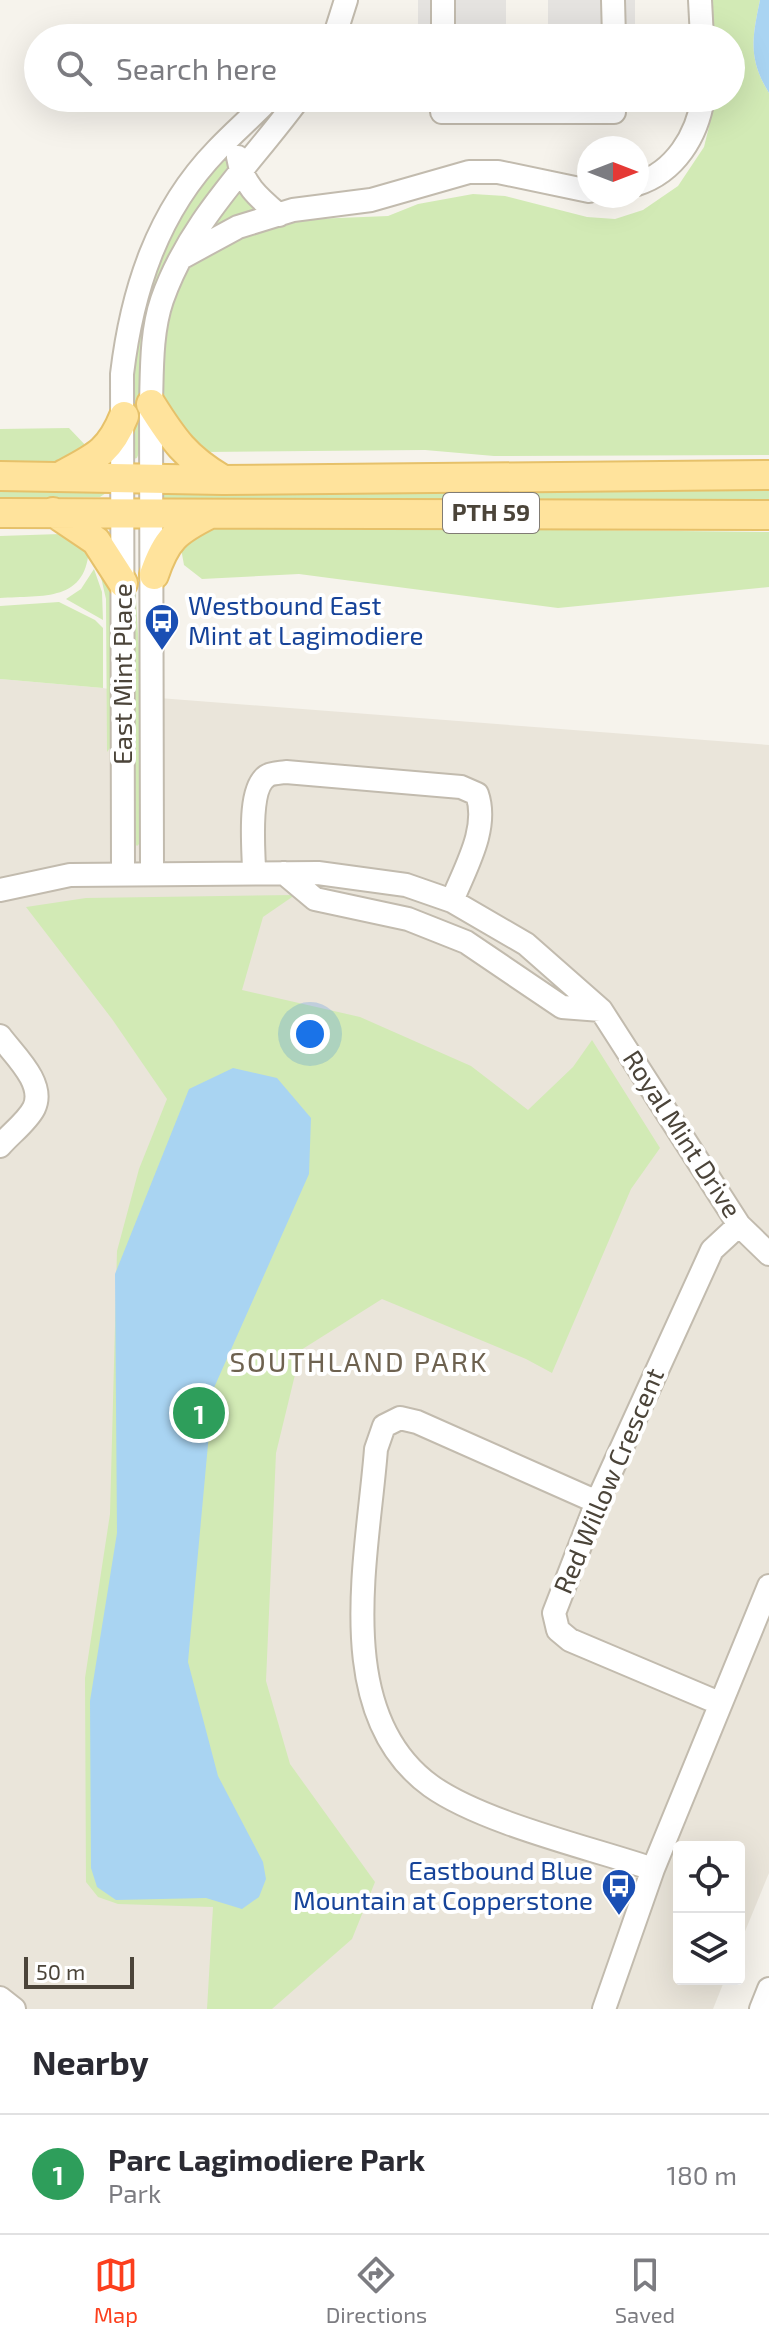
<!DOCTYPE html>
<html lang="en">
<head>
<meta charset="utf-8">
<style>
  body { margin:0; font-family:"Exo 2",sans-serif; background:#f7f7f7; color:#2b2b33 }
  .controls { position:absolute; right:24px; bottom:24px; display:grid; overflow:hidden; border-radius:8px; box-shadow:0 8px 32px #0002 }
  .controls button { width:72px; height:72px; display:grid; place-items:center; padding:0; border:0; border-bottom:2px solid #e1e1e2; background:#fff; color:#2b2b33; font:40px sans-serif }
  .compass { position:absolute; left:577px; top:136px; width:72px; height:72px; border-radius:50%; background:#fff; box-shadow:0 8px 32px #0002; rotate:90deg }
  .scale { position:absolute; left:24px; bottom:20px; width:110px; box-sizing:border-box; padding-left:8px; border:4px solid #4b4439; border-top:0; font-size:22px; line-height:28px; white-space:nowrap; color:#4b4439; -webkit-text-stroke:6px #fff; paint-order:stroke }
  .you { position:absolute; left:310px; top:1034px; width:28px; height:28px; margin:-20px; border:6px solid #fff; border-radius:50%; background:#1a73e8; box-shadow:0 0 0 12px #1a73e833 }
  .badge { display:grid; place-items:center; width:52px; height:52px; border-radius:50%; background:#fc3f1d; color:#fff; font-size:26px; font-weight:700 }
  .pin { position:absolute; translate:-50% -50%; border:4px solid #fff; box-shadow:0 2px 8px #0006 }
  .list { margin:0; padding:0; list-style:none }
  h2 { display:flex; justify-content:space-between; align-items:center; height:104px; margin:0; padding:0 32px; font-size:34px }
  h2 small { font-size:26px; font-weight:400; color:#7c7c81 }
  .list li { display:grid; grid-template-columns:52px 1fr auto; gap:24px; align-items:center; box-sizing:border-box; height:120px; padding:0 32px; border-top:2px solid #e1e1e2 }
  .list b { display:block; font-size:30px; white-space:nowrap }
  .list p { margin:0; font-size:26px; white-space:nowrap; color:#7c7c81 }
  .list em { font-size:26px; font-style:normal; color:#7c7c81 }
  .icon { flex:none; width:44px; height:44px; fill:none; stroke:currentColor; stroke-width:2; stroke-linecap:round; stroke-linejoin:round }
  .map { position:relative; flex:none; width:769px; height:2009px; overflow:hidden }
  .search { position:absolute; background:#fff; box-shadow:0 8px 32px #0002; left:24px; right:24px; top:24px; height:88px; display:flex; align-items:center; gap:20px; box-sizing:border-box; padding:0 28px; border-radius:44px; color:#7c7c81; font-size:30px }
  .sheet { height:224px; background:#fff }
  nav { display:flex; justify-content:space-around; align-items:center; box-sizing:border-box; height:112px; border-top:2px solid #e1e1e2; background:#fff; font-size:22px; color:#7c7c81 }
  nav a { display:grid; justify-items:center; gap:4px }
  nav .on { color:#fc3f1d }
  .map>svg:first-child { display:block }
  .residential { fill:#eae5da }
  .green { fill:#d2eab5 }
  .parking { fill:#e5e3e0 }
  .water { fill:#a9d4f2 }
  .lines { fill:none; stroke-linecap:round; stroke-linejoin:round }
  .minor-casing { stroke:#c2bbae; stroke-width:26 }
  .major-casing { stroke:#e6c16a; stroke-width:32 }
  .minor { stroke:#fff; stroke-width:22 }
  .major { stroke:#ffe39c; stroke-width:28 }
  .labels { text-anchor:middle; stroke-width:8; stroke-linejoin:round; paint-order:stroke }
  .shield { fill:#fff; stroke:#817c74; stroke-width:2 }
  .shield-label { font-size:24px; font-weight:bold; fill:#4b4439 }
  .transit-label { font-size:26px; fill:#164399; stroke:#fff; text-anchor:start }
  .street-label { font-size:26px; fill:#4b4439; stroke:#fff }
  .neighbourhood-label { font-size:28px; letter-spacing:2px; fill:#6e6250; stroke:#fff }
</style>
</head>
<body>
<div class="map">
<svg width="769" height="2009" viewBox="0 0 769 2009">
  <rect width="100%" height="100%" fill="#f6f3ec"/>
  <path class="residential" d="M 0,679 L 103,688 L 159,698 L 769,745 L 769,1873 L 739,1946 L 739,1847 L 679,1847 L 679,1979 L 725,1979 L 713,2009 L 0,2009 Z"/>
  <path class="green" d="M 706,0 L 760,0 C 752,38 748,59 769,93 L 769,455 L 494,456 L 425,450 L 204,452 L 194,449 L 161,395 L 160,370 L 176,285 L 198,258 L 264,221 L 388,216 L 418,204 L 473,194 L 505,196 L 587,217 L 615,219 L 643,210 L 678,186 L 704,147 L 716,98 L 731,98 L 731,38 L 710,38 Z
    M 228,149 L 229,165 L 187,223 L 166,264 L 141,447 L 137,458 L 133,459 L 130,380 L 134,333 L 173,219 Z
    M 235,188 L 261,209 L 227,220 L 199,237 Z
    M 69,428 L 89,449 L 58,463 L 0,462 L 0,429 Z
    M 769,483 L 769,503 L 174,502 L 162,497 L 166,492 Z
    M 0,485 L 105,491 L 106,493 L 100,497 L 0,498 Z
    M 248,526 L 769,532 L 769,587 L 558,608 L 299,574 L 202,579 L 184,565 L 180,543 L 205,527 Z
    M 132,530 L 142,703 L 142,841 L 137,846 L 133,842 Z
    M 60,534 L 89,545 C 88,603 43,595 0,598 L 0,536 Z
    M 94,569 L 102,592 L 103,620 L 66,599 L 81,589 Z
    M 100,573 L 112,592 L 113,744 L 107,752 L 106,599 Z
    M 59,602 L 95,620 L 103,628 L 103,688 L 0,679 L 0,606 Z
    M 295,895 L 263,917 L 242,990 L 360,1017 L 471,1066 L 528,1110 L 573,1067 L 592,1040 L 660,1148 L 631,1189 L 552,1373 L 526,1359 L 382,1299 L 301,1350 L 276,1453 L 266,1681 L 290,1764 L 375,1882 L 352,1939 L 272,2009 L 207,2009 L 213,1907 L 118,1904 L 98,1897 L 86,1882 L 85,1678 L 110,1514 L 117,1251 L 139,1169 L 167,1099 L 112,1019 L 26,907 L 86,898 Z"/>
  <path class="parking" d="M 418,0 L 506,0 L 506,38 L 418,38 Z
    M 548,0 L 635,0 L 635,38 L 548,38 Z"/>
  <path class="water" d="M 760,0 L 769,0 L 769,93 C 748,59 752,38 760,0 Z
    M 233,1068 L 277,1078 L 311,1118 L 309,1174 L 213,1390 L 188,1662 L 218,1776 L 263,1862 L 266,1879 L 259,1897 L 242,1909 L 206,1898 L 116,1900 L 97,1887 L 91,1868 L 90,1701 L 117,1533 L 115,1274 L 189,1089 Z"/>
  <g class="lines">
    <g class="minor-casing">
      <path id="minor" d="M 613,0 L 614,38
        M 700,0 L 702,38
        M 334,38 L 346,0
        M 443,38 L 443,0
        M 443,98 L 442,112 L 614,112 L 614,98
        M 238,157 C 242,184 259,198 279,215
        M 637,184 C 675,172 697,136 703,98
        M 181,258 L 238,227 L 293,210 L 371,200 L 469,172 L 498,172 L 589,191
        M 123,872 L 122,374 C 132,291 157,212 217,150 C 234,132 253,116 270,98
        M 152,872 L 151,404 C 152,370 151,332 162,300 C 190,220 250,165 299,98
        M 254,872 C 254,850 247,789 267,776 C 271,773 280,773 286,772 L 461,787 L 477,794 C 489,829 465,868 452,901
        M 284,873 L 315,899 L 408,919 L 466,942 L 562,1007 L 601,1010
        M 0,890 L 70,875 L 318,873 L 406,885 L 452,901 L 526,944 L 601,1010 L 739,1225 L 769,1254
        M 0,1036 C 13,1054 46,1083 34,1108 C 27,1122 10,1134 0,1146
        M 597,1502 L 417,1422 L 400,1418 L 384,1426 L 376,1449 C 368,1555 330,1713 431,1786 C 483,1823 591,1848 653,1869
        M 719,1703 L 570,1640 L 558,1630 L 554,1613 L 597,1502 L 712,1250 L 739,1225
        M 0,1998 L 14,2009
        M 604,2009 L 653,1869 L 769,1586
        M 761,2009 L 769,1989"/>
    </g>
    <g class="major-casing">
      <path id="major" d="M 151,404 C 173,439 186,458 222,479
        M 64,474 C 96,457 110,451 124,416
        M 0,476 L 223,480 L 769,475
        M 53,512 L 96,541 L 123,583
        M 0,513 L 769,515
        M 154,575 C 166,539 176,531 210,514"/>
    </g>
    <use href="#minor" class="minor"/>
    <use href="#major" class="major"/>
  </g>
  <defs>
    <g id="bus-pin" transform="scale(1.8)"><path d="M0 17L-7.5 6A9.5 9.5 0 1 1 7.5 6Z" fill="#1a4fb4" stroke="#fff"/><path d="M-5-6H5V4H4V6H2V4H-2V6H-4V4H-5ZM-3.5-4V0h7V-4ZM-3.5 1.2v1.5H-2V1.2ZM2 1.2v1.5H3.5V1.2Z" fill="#fff"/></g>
  </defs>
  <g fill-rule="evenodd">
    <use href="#bus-pin" x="162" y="621"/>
    <use href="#bus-pin" x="619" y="1886"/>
  </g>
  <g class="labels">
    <rect class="shield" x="443" y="493" width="96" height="40" rx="6"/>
    <g class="shield-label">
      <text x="491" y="521">PTH 59</text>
    </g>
    <g class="transit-label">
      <text x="188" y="615">Westbound East<tspan x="188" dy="30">Mint at Lagimodiere</tspan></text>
      <text x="593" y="1880" text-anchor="end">Eastbound Blue<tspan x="593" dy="30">Mountain at Copperstone</tspan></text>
    </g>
    <g class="street-label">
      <text transform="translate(123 674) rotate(-90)" y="9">East Mint Place</text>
      <text transform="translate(682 1134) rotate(57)" y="9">Royal Mint Drive</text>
      <text transform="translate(609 1481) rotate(-67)" y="9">Red Willow Crescent</text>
    </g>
    <g class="neighbourhood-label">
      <text x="359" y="1372">SOUTHLAND PARK</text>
    </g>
  </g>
</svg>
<div class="controls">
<button><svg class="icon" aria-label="locate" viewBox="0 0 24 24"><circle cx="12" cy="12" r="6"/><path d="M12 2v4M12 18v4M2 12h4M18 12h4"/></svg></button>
<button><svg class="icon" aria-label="layers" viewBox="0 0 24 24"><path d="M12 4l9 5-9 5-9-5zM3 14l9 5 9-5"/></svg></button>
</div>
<svg class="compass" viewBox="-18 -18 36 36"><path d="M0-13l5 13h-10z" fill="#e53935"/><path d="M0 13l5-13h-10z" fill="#7c7c81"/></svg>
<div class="scale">50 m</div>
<div class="you"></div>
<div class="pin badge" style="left:199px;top:1413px;background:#2e9e5b">1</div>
<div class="search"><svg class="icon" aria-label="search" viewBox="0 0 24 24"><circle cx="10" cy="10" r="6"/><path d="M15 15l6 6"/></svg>Search here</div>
</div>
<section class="sheet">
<h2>Nearby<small></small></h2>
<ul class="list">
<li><span class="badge" style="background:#2e9e5b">1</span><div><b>Parc Lagimodiere Park</b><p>Park</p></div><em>180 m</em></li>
</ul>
</section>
<nav>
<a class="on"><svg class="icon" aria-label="map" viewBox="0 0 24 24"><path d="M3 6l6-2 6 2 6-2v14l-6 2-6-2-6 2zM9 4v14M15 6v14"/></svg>Map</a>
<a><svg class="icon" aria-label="directions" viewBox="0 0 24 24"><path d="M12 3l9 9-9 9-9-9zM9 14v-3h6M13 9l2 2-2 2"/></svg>Directions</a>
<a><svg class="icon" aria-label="saved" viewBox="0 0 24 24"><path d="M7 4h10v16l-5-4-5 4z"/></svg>Saved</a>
</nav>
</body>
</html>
